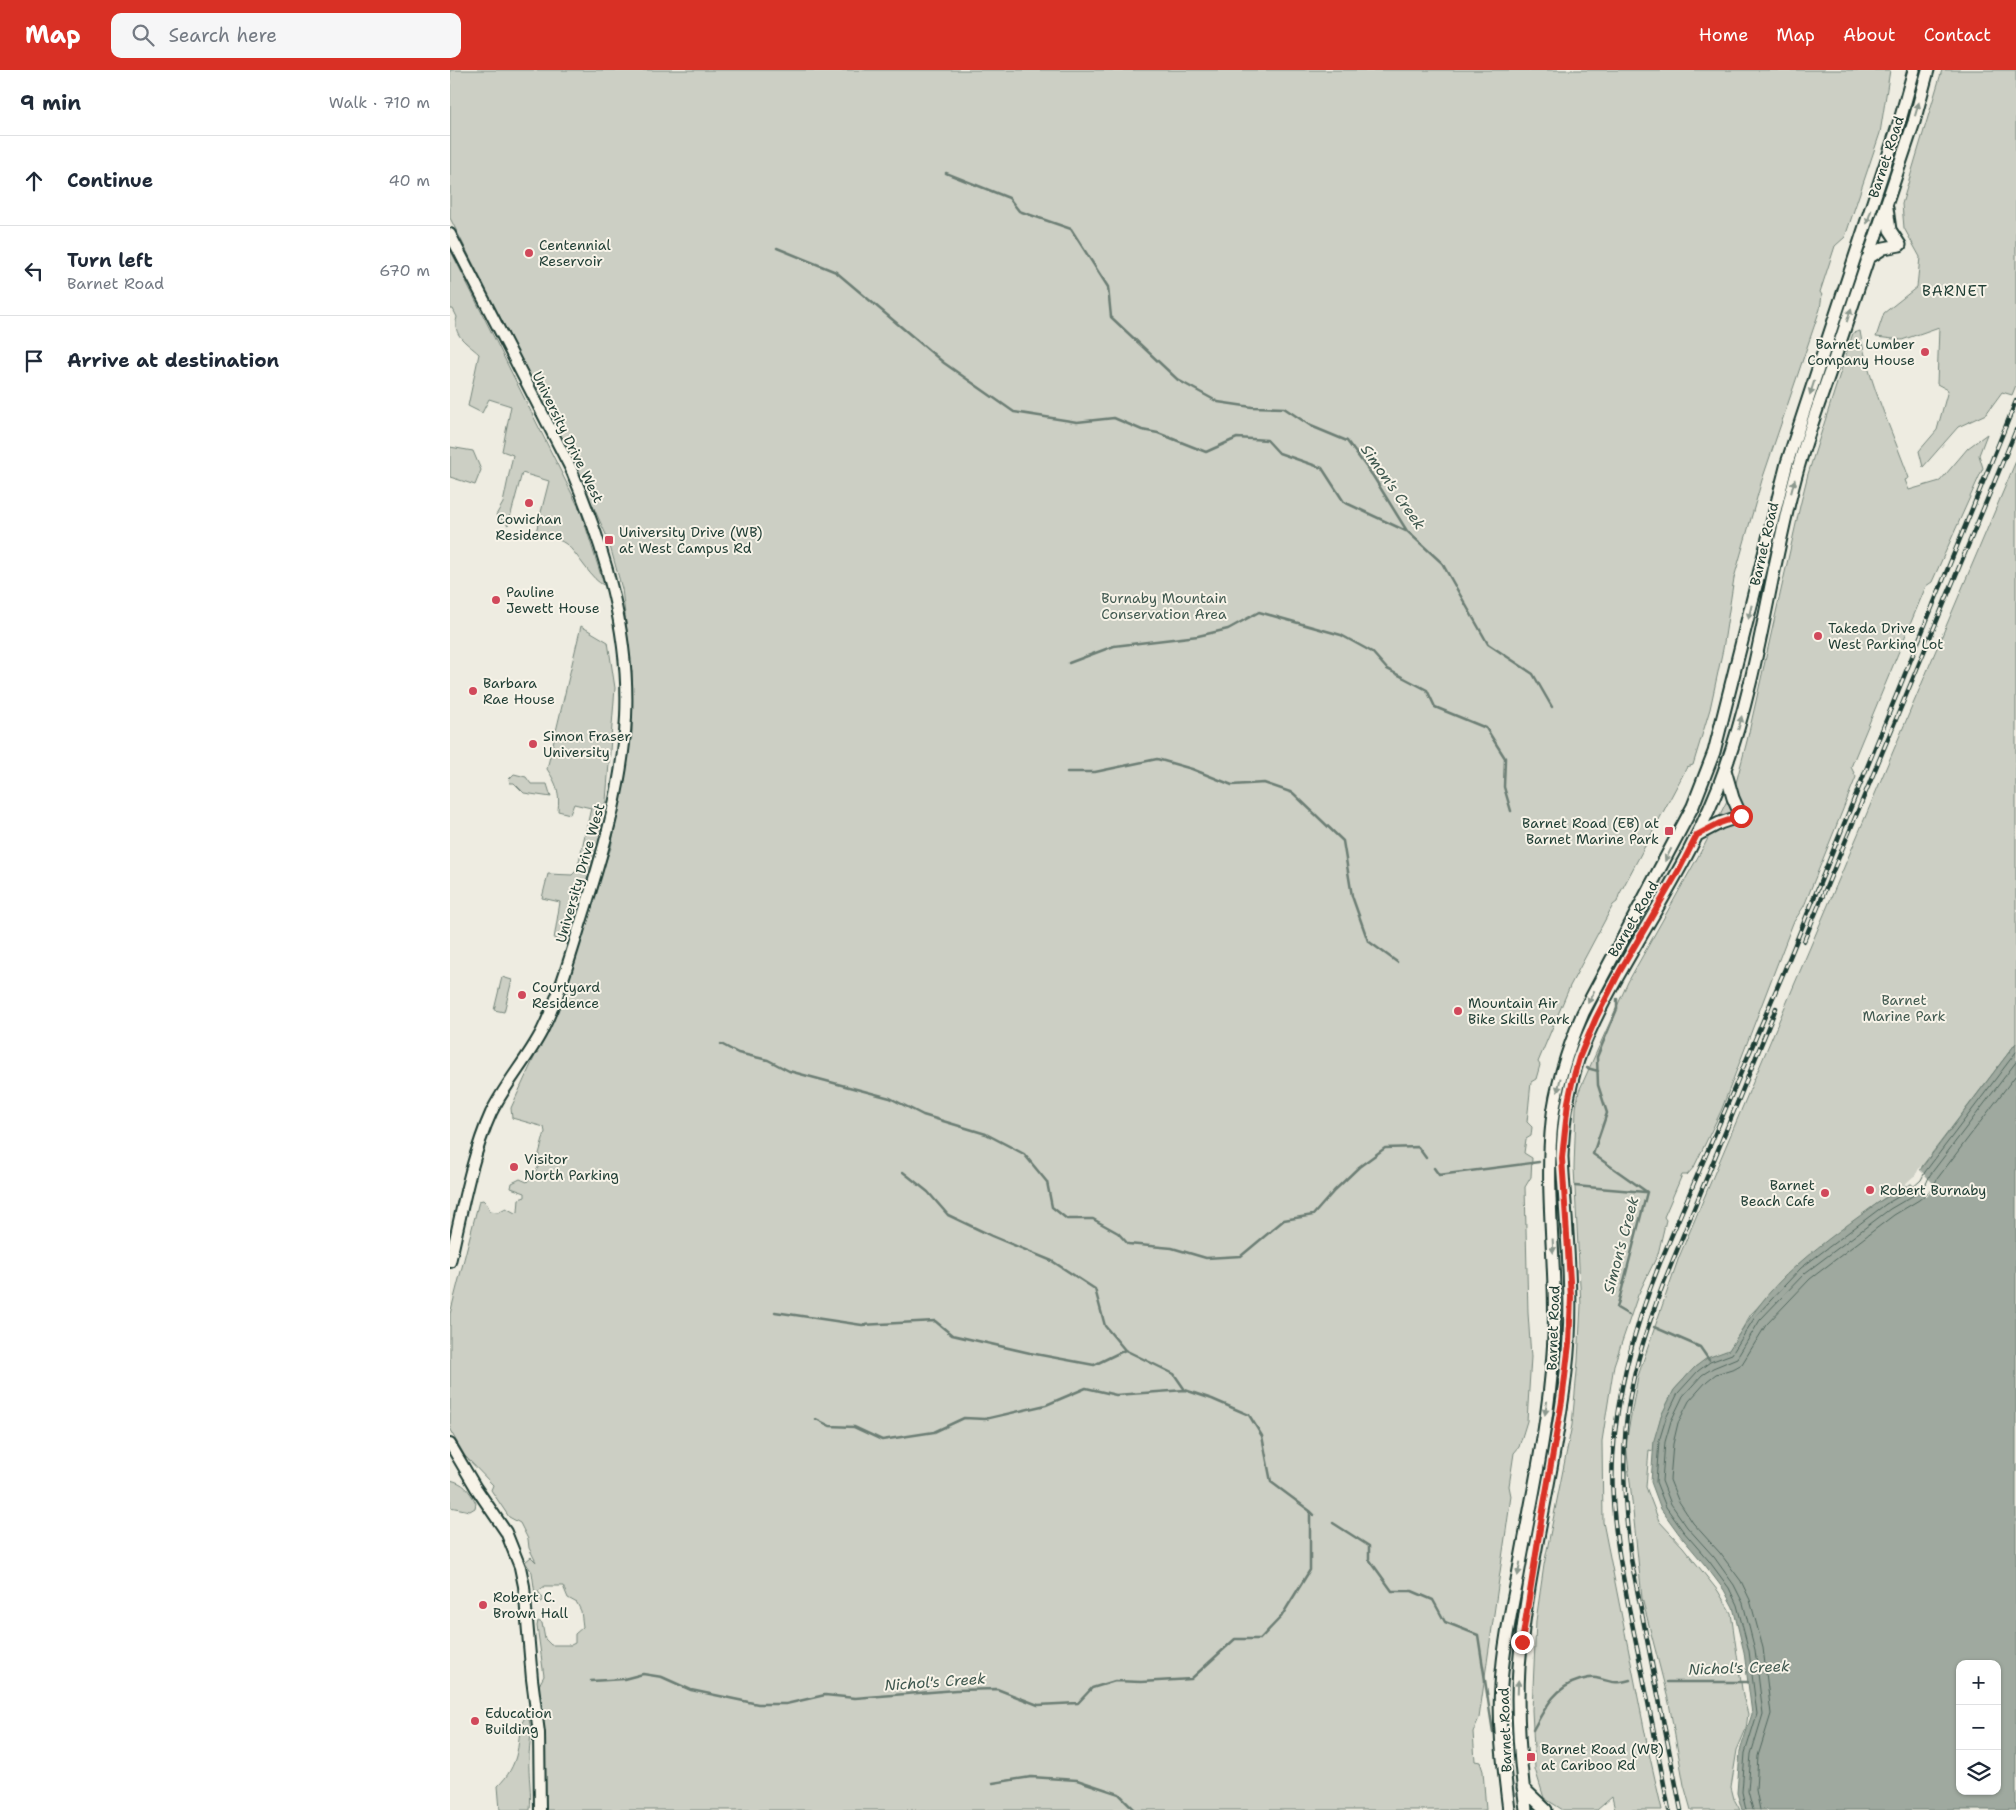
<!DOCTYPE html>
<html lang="en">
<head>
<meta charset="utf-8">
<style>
  body { margin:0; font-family:"Shantell Sans",sans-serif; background:#f6f6f7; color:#1f2937 }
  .controls { position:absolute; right:15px; bottom:15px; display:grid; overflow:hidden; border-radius:10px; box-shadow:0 1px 4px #0004 }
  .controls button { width:45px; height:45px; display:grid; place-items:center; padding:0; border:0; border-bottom:1px solid #e0e1e3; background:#fff; color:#1f2937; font:25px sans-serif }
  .stop { position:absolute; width:15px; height:15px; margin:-11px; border:4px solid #d93025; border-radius:50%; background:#fff }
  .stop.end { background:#d93025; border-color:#fff; box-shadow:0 1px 5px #0008 }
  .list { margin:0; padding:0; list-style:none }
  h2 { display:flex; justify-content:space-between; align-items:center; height:65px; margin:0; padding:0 20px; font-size:21px }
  h2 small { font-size:16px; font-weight:400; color:#747a83 }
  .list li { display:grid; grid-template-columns:32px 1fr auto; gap:15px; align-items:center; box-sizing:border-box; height:90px; padding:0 20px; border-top:1px solid #e0e1e3 }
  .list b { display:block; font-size:19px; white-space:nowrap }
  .list p { margin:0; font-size:16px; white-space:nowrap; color:#747a83 }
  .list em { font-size:16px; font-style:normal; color:#747a83 }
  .icon { flex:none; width:28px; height:28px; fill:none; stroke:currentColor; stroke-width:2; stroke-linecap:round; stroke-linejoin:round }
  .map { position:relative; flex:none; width:1566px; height:1740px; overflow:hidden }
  header { display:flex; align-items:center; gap:30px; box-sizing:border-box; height:70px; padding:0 25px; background:#d93025; color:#fff }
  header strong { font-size:24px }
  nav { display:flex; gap:28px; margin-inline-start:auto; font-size:18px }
  .search { width:350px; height:45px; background:#f6f6f7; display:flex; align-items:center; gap:12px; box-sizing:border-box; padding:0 18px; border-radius:10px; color:#747a83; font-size:19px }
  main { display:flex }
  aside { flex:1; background:#fff }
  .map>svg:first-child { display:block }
  .green { fill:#cccfc4; stroke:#76867c }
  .water { fill:#9fa99f; stroke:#6c7e74; fill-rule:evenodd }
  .pier { fill:#eeece1 }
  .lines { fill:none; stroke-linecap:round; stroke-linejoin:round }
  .shore { stroke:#52685f; stroke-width:1 }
  .stream { stroke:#6c7e74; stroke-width:2.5 }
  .secondary-casing { stroke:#1f3d34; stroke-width:14 }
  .primary-casing { stroke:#1f3d34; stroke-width:15 }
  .secondary { stroke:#f7f3e8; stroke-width:10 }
  .primary { stroke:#f7f3e8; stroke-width:11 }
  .rail-casing { stroke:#1f3d34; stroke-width:4.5 }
  .rail { stroke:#f7f3e8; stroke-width:2.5; stroke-dasharray:8; stroke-linecap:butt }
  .oneway { fill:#8b988e }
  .route { stroke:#d93025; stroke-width:6 }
  .poi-dot { fill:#d1495b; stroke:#f7f3e8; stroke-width:2 }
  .labels { text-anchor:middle; stroke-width:4; stroke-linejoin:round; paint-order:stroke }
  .street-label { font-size:14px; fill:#1f3d34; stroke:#f7f3e8 }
  .poi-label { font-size:14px; fill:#1f3d34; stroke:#f7f3e8; text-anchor:start }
  .park-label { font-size:14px; fill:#425a51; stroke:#f7f3e8 }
  .neighbourhood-label { font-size:15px; letter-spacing:1px; fill:#1f3d34; stroke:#f7f3e8 }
  .water-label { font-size:15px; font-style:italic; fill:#3f584f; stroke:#f7f3e8 }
</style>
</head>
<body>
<header>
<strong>Map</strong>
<div class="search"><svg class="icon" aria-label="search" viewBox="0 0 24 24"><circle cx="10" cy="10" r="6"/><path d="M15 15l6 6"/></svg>Search here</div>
<nav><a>Home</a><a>Map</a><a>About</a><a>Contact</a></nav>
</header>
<main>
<aside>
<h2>9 min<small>Walk · 710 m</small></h2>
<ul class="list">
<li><svg class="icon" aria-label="ahead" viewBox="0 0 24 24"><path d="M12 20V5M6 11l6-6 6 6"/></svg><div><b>Continue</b></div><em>40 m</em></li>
<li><svg class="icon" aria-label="left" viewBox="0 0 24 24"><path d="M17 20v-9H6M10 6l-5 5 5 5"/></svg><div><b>Turn left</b><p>Barnet Road</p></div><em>670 m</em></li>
<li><svg class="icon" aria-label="arrive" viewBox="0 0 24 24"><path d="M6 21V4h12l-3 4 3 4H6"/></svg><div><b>Arrive at destination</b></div></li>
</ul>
</aside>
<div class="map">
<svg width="1566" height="1740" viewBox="0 0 1566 1740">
  <rect width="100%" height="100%" fill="#eeece1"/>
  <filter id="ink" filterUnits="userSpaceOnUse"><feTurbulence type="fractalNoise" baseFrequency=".02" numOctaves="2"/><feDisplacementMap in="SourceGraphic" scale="10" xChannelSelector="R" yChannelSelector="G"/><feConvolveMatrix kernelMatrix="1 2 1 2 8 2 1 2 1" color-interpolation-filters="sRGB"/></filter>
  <g filter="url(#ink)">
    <path class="green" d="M 0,0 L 1440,0 L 1430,63 L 1395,167 L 1385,176 L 1370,222 L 1372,225 L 1370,239 L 1312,410 L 1284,508 L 1273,579 L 1260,639 L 1243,695 L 1237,697 L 1169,825 L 1167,832 L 1163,835 L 1120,916 L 1088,992 L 1090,995 L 1086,1009 L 1081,1012 L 1077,1052 L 1082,1057 L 1081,1066 L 1076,1069 L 1074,1083 L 1082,1088 L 1081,1107 L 1075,1117 L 1078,1243 L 1081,1287 L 1077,1351 L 1069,1377 L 1064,1383 L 1059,1416 L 1061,1426 L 1029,1648 L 1023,1662 L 1025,1691 L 1030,1692 L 1033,1701 L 1036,1740 L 96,1740 L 88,1732 L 91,1633 L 87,1619 L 94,1606 L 87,1556 L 88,1551 L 92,1553 L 95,1569 L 101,1575 L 121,1575 L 125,1573 L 125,1564 L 133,1557 L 131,1541 L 127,1533 L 118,1528 L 113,1516 L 95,1516 L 88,1521 L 94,1530 L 90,1533 L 86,1532 L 82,1502 L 75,1492 L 81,1487 L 86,1492 L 79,1478 L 78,1469 L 70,1453 L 59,1447 L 41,1420 L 43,1415 L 15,1386 L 0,1360 L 0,1244 L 29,1131 L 33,1130 L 37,1134 L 40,1141 L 48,1142 L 56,1138 L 65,1143 L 68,1142 L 69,1129 L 75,1127 L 75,1123 L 61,1118 L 62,1113 L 70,1109 L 77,1112 L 88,1098 L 89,1084 L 95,1062 L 94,1057 L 62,1048 L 61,1038 L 112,927 L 148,811 L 161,778 L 182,663 L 182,603 L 172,519 L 158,469 L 117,379 L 0,148 Z
      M 1492,0 L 1566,0 L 1566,315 L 1562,325 L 1552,322 L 1536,344 L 1508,357 L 1473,397 L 1469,381 L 1487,360 L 1498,320 L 1487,314 L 1489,257 L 1452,270 L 1426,267 L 1434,243 L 1467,217 L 1470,187 L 1454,158 L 1452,134 Z
      M 0,179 L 131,442 L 154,515 C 142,511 129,485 116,474 C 108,468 95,466 86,462 L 99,411 L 72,403 L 58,455 L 46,445 L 53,433 L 63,385 L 52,381 L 61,336 L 39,329 L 32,343 L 18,336 L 29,284 C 16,272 2,266 7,247 L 3,239 L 0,239 Z
      M 1410,261 C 1418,312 1442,360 1459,408 L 1455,410 L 1459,420 L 1490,411 L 1518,378 L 1537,364 L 1529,385 L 1533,398 L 1482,512 L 1476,516 L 1401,697 L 1406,707 L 1354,836 L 1343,853 L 1271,1041 L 1244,1097 L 1237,1105 L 1232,1105 L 1214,1147 L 1216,1150 L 1208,1184 L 1188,1225 L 1164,1295 L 1152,1371 L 1153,1452 L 1199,1683 L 1212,1740 L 1165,1740 L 1162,1727 L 1147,1740 L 1113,1740 L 1094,1728 L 1085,1699 L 1082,1640 L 1086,1551 L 1094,1495 L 1122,1355 L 1128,1291 L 1131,1235 L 1124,1098 L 1126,1038 L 1129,1021 L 1178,912 L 1254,776 L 1286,713 L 1297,671 L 1350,436 L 1358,404 L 1403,263 Z
      M 0,377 L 23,381 L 31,400 L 25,415 L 0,407 Z
      M 1566,391 L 1566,973 L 1457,1116 L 1433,1129 L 1348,1195 L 1301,1244 L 1279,1281 L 1245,1297 L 1224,1320 L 1211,1346 L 1203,1381 L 1199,1380 L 1196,1417 L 1209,1451 L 1233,1477 L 1268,1521 L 1281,1543 L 1293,1626 L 1298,1644 L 1296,1659 L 1287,1680 L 1281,1717 L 1284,1729 L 1290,1740 L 1241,1740 L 1234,1715 L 1219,1633 L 1192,1528 L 1176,1373 L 1188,1306 L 1229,1187 Z
      M 131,556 L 158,572 L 165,618 L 156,731 L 150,744 L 151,762 L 147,782 L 115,868 L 104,869 L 110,832 L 92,828 L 98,804 L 122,805 L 127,800 L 141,738 L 124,734 L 120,744 L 108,741 C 110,723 107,714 97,699 Z
      M 64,704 L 76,707 L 81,714 L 97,714 L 101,727 L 74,723 L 64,713 L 60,713 L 59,709 Z
      M 52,907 L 62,910 L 54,942 L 44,940 Z
      M 0,1410 C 14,1413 19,1420 26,1433 L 25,1438 L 20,1441 L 0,1437 Z
      M 77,1645 C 84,1658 79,1674 79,1688 C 78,1706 82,1722 80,1740 L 50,1740 L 48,1716 C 58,1706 64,1696 67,1682 C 70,1670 68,1654 77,1645 Z"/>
    <path class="water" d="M 1566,973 L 1566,1740 L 1292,1740 L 1287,1723 L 1290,1681 L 1302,1644 L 1294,1582 L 1283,1537 L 1274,1520 L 1255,1495 L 1229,1464 L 1211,1439 L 1201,1412 L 1204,1370 L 1211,1346 L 1224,1320 L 1245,1297 L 1257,1288 L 1279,1280 C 1299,1248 1318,1220 1347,1195 C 1373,1172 1404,1150 1432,1130 C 1446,1121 1464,1116 1470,1100 ZM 1510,1594 L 1547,1594 L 1547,1721 L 1510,1721 Z"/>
    <path class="pier" d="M 1472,1094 L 1470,1100 L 1486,1116 L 1476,1127 L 1461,1113 L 1457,1116 L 1455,1114 L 1465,1105 Z"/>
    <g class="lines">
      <path class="shore" d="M 1296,1740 L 1292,1722 L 1295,1683 L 1307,1644 L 1299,1581 L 1287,1535 L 1279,1518 L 1259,1491 L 1233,1461 L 1216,1437 L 1206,1412 L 1209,1371 L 1216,1348 L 1228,1323 L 1248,1301 L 1260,1292 L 1282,1284 L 1305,1247 L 1351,1198 L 1436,1134 L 1460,1120 L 1471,1110 L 1475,1102 L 1566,982
        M 1303,1740 L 1298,1721 L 1301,1684 L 1313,1644 L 1305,1580 L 1293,1533 L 1284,1515 L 1264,1487 L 1237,1457 L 1221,1434 L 1212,1411 L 1215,1372 L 1221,1351 L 1233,1326 L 1252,1305 L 1263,1298 L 1287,1288 L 1310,1250 L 1355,1203 L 1440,1139 L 1464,1125 L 1476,1114 L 1480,1105 L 1566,992
        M 1310,1740 L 1306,1720 L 1308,1686 L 1321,1644 L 1313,1578 L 1300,1530 L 1291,1511 L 1270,1483 L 1243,1453 L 1228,1430 L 1220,1410 L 1223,1374 L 1228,1353 L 1239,1331 L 1257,1311 L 1266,1304 L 1285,1298 L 1292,1294 L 1316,1255 L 1360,1209 L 1444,1145 L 1469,1130 L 1482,1119 L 1487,1109 L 1566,1005"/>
      <path class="stream" d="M 496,103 L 559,128 L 569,141 L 621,159 L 658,217 L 661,247 L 728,310 L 768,332 L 802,337 L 834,338 L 861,356 L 897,371 L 923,406 L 957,461 L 992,493 L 1038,574 L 1083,604 L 1102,637
        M 327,178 L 386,202 L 494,293 L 564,342 L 627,352 L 664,348 L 692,360 L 708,363 L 756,382 L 787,368 L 817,370 L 829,383 L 872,398 L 894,432 L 956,461
        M 619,593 L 664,576 L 748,566 L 778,559 L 809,542 L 891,565 L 922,582 L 937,599 L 977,620 L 985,637 L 1036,658 L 1055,688 L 1054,717 L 1061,741
        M 617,702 L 645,702 L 707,689 L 742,699 L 782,715 L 814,713 L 843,723 L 893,771 L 902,826 L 918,871 L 947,892
        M 1167,929 L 1167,939 L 1147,987 L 1148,1015 L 1157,1043 L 1143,1084 L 1197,1122
        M 271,974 L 288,983 L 318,990 L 339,1001 L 440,1028 L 473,1045 L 536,1064 L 574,1084 L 597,1112 L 602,1137 L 617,1149 L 643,1149 L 668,1163 L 678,1174 L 722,1178 L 756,1188 L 791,1186 L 834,1150 L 863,1145 L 884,1121 L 909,1097 L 935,1078 L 968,1077 L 976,1088
        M 1137,998 L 1148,1001
        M 984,1098 L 989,1105 L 1089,1092
        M 453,1102 L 478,1122 L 498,1145 L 542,1166 L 602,1191 L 645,1219 L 655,1256 L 675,1280 L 724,1304 L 735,1320 L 762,1329 L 799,1345 L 812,1366 L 821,1412 L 860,1441
        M 1125,1116 L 1195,1122
        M 325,1242 L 412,1255 L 485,1251 L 502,1265 L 580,1283 L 644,1295 L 675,1280
        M 1179,1245 L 1167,1238 L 1197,1122
        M 1204,1257 L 1250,1277 L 1259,1290
        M 366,1349 L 380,1356 L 404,1357 L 432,1370 L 484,1362 L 514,1348 L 535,1349 L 596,1335 L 636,1318 L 666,1325 L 735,1320
        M 883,1453 L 919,1476 L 919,1489 L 942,1521 L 962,1521 L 983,1530 L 995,1552 L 1028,1565 L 1043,1662
        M 141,1611 L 174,1609 L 193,1604 L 212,1607 L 241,1620 L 308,1634 L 336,1634 L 375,1625 L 405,1628 L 506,1620 L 547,1619 L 588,1635 L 628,1633 L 642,1618 L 665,1611 L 691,1612 L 741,1609 L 785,1569 L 810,1569 L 831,1547 L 860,1500 L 860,1441 L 864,1445
        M 1217,1612 L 1298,1612
        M 1083,1660 C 1095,1638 1105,1617 1130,1610 C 1135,1609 1141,1607 1146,1608 C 1161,1611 1163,1615 1180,1610
        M 543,1713 L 581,1707 L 627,1710 L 669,1724 L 685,1740"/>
      <g class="secondary-casing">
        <path id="secondary" d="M 0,164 L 121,399 C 154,477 180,561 176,647 C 173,712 155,776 135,839 C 122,880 111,922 92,961 C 77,990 55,1014 41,1043 C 21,1087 11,1145 0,1192
          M 0,1374 L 26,1418 L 56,1462 L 70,1497 L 74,1516 L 82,1609 L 89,1663 L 90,1740"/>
      </g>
      <g class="primary-casing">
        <path id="primary" d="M 1437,138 L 1440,160 L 1450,175
          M 1417,189 L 1434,178 L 1450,175
          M 1247,765 L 1270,753 L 1291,746 L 1283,728 L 1275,700
          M 1073,1718 L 1096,1740
          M 1059,1740 C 1054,1699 1048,1656 1051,1615 C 1053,1580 1060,1545 1067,1511 C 1080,1435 1098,1359 1103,1283 C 1109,1206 1094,1128 1102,1052 C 1106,1014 1118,978 1133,943 L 1243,736 L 1264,682 L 1337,393 L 1450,50 L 1464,0
          M 1076,1740 C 1070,1693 1066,1645 1069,1597 C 1077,1498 1105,1401 1116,1302 C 1125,1231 1116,1159 1112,1087 C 1113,1054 1118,1021 1128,990 C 1143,948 1166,909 1188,871 C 1220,816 1254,760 1275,699 C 1310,602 1320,497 1348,398 C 1358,363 1371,328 1383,293 C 1410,213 1437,133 1464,52 L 1478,0"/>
      </g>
      <use href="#secondary" class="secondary"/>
      <use href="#primary" class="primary"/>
      <g class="rail-casing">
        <path id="rail" d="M 1354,871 L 1566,360
          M 1219,1740 C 1208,1684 1198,1629 1186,1573 C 1174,1512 1159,1449 1163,1386 C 1167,1318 1185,1255 1210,1193 L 1335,899 L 1566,331
          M 1231,1740 L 1181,1489 C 1174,1436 1170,1379 1180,1326 C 1187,1287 1200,1249 1214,1212 L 1326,938"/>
      </g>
      <use href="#rail" class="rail"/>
    </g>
    <defs><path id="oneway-solid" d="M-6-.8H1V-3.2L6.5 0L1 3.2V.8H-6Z" transform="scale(1.25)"/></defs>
    <g class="oneway">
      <use href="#oneway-solid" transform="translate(1467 39) rotate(-74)"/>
      <use href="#oneway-solid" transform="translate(1419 147) rotate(108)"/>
      <use href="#oneway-solid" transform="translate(1399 245) rotate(-72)"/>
      <use href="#oneway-solid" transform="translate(1362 318) rotate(108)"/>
      <use href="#oneway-solid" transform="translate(1343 416) rotate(-75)"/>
      <use href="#oneway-solid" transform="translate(1300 542) rotate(103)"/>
      <use href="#oneway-solid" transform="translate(1290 653) rotate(-76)"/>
      <use href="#oneway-solid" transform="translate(1218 785) rotate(117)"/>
      <use href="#oneway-solid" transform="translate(1141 927) rotate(117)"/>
      <use href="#oneway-solid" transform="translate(1109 1015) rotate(102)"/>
      <use href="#oneway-solid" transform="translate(1103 1176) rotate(87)"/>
      <use href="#oneway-solid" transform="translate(1096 1338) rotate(99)"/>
      <use href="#oneway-solid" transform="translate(1069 1499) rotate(100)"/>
      <use href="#oneway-solid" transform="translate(1068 1617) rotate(-88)"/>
    </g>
  </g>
  <g class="lines" filter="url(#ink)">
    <path class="route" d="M 1072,1572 L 1092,1446 L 1112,1331 L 1119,1274 L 1121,1227 L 1112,1088 L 1118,1032 L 1122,1013 L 1129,988 L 1146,948 L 1170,901 L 1229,800 L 1247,765 L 1270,753 L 1291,746"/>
  </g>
  <g class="poi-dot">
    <circle cx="79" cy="183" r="5"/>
    <circle cx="1475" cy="282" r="5"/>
    <circle cx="79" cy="433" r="5"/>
    <rect x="154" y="465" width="10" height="10" rx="2.5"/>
    <circle cx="46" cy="530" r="5"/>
    <circle cx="1368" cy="566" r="5"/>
    <circle cx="23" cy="621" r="5"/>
    <circle cx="83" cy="674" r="5"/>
    <rect x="1214" y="756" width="10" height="10" rx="2.5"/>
    <circle cx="72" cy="925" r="5"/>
    <circle cx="1008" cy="941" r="5"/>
    <circle cx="64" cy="1097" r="5"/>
    <circle cx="1420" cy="1120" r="5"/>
    <circle cx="1375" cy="1123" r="5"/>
    <circle cx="33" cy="1535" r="5"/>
    <circle cx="25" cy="1651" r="5"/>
    <rect x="1076" y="1682" width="10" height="10" rx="2.5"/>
  </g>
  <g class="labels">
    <g class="street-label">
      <text transform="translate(1436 87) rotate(-72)" y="5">Barnet Road</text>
      <text transform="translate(118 367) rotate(64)" y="5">University Drive West</text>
      <text transform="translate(1314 474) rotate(-77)" y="5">Barnet Road</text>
      <text transform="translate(130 803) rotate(-74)" y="5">University Drive West</text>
      <text transform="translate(1183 849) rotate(-60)" y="5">Barnet Road</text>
      <text transform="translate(1103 1258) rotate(-88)" y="5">Barnet Road</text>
      <text transform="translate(1055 1660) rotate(-92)" y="5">Barnet Road</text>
    </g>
    <g class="poi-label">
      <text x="89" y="180">Centennial<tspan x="89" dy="16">Reservoir</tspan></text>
      <text x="1465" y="279" text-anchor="end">Barnet Lumber<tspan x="1465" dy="16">Company House</tspan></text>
      <text x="79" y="454" text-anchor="middle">Cowichan<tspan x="79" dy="16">Residence</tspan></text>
      <text x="169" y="467">University Drive (WB)<tspan x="169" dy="16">at West Campus Rd</tspan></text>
      <text x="56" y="527">Pauline<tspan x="56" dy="16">Jewett House</tspan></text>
      <text x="1378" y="563">Takeda Drive<tspan x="1378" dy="16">West Parking Lot</tspan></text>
      <text x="33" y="618">Barbara<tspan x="33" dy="16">Rae House</tspan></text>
      <text x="93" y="671">Simon Fraser<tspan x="93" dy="16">University</tspan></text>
      <text x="1209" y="758" text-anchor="end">Barnet Road (EB) at<tspan x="1209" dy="16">Barnet Marine Park</tspan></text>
      <text x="82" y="922">Courtyard<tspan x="82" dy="16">Residence</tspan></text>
      <text x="1018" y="938">Mountain Air<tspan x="1018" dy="16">Bike Skills Park</tspan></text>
      <text x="74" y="1094">Visitor<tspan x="74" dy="16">North Parking</tspan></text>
      <text x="1365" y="1120" text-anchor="end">Barnet<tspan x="1365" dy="16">Beach Cafe</tspan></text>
      <text x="1430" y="1125">Robert Burnaby</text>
      <text x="43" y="1532">Robert C.<tspan x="43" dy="16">Brown Hall</tspan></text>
      <text x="35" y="1648">Education<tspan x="35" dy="16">Building</tspan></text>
      <text x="1091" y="1684">Barnet Road (WB)<tspan x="1091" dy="16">at Cariboo Rd</tspan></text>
    </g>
    <g class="park-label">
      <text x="714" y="533">Burnaby Mountain<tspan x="714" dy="16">Conservation Area</tspan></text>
      <text x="1454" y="935">Barnet<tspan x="1454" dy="16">Marine Park</tspan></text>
    </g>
    <g class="neighbourhood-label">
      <text x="1505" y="226">BARNET</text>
    </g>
    <g class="water-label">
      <text transform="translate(943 417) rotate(55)" y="5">Simon's Creek</text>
      <text transform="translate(1171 1175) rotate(-75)" y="5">Simon's Creek</text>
      <text transform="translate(1289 1598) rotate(-2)" y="5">Nichol's Creek</text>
      <text transform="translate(485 1612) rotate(-4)" y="5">Nichol's Creek</text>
    </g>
  </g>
</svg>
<div class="controls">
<button>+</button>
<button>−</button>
<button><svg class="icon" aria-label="layers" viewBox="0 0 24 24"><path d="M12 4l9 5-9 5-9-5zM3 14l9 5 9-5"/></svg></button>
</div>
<div class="stop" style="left:1291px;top:746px"></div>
<div class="stop end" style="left:1072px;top:1572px"></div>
</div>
</main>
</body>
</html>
